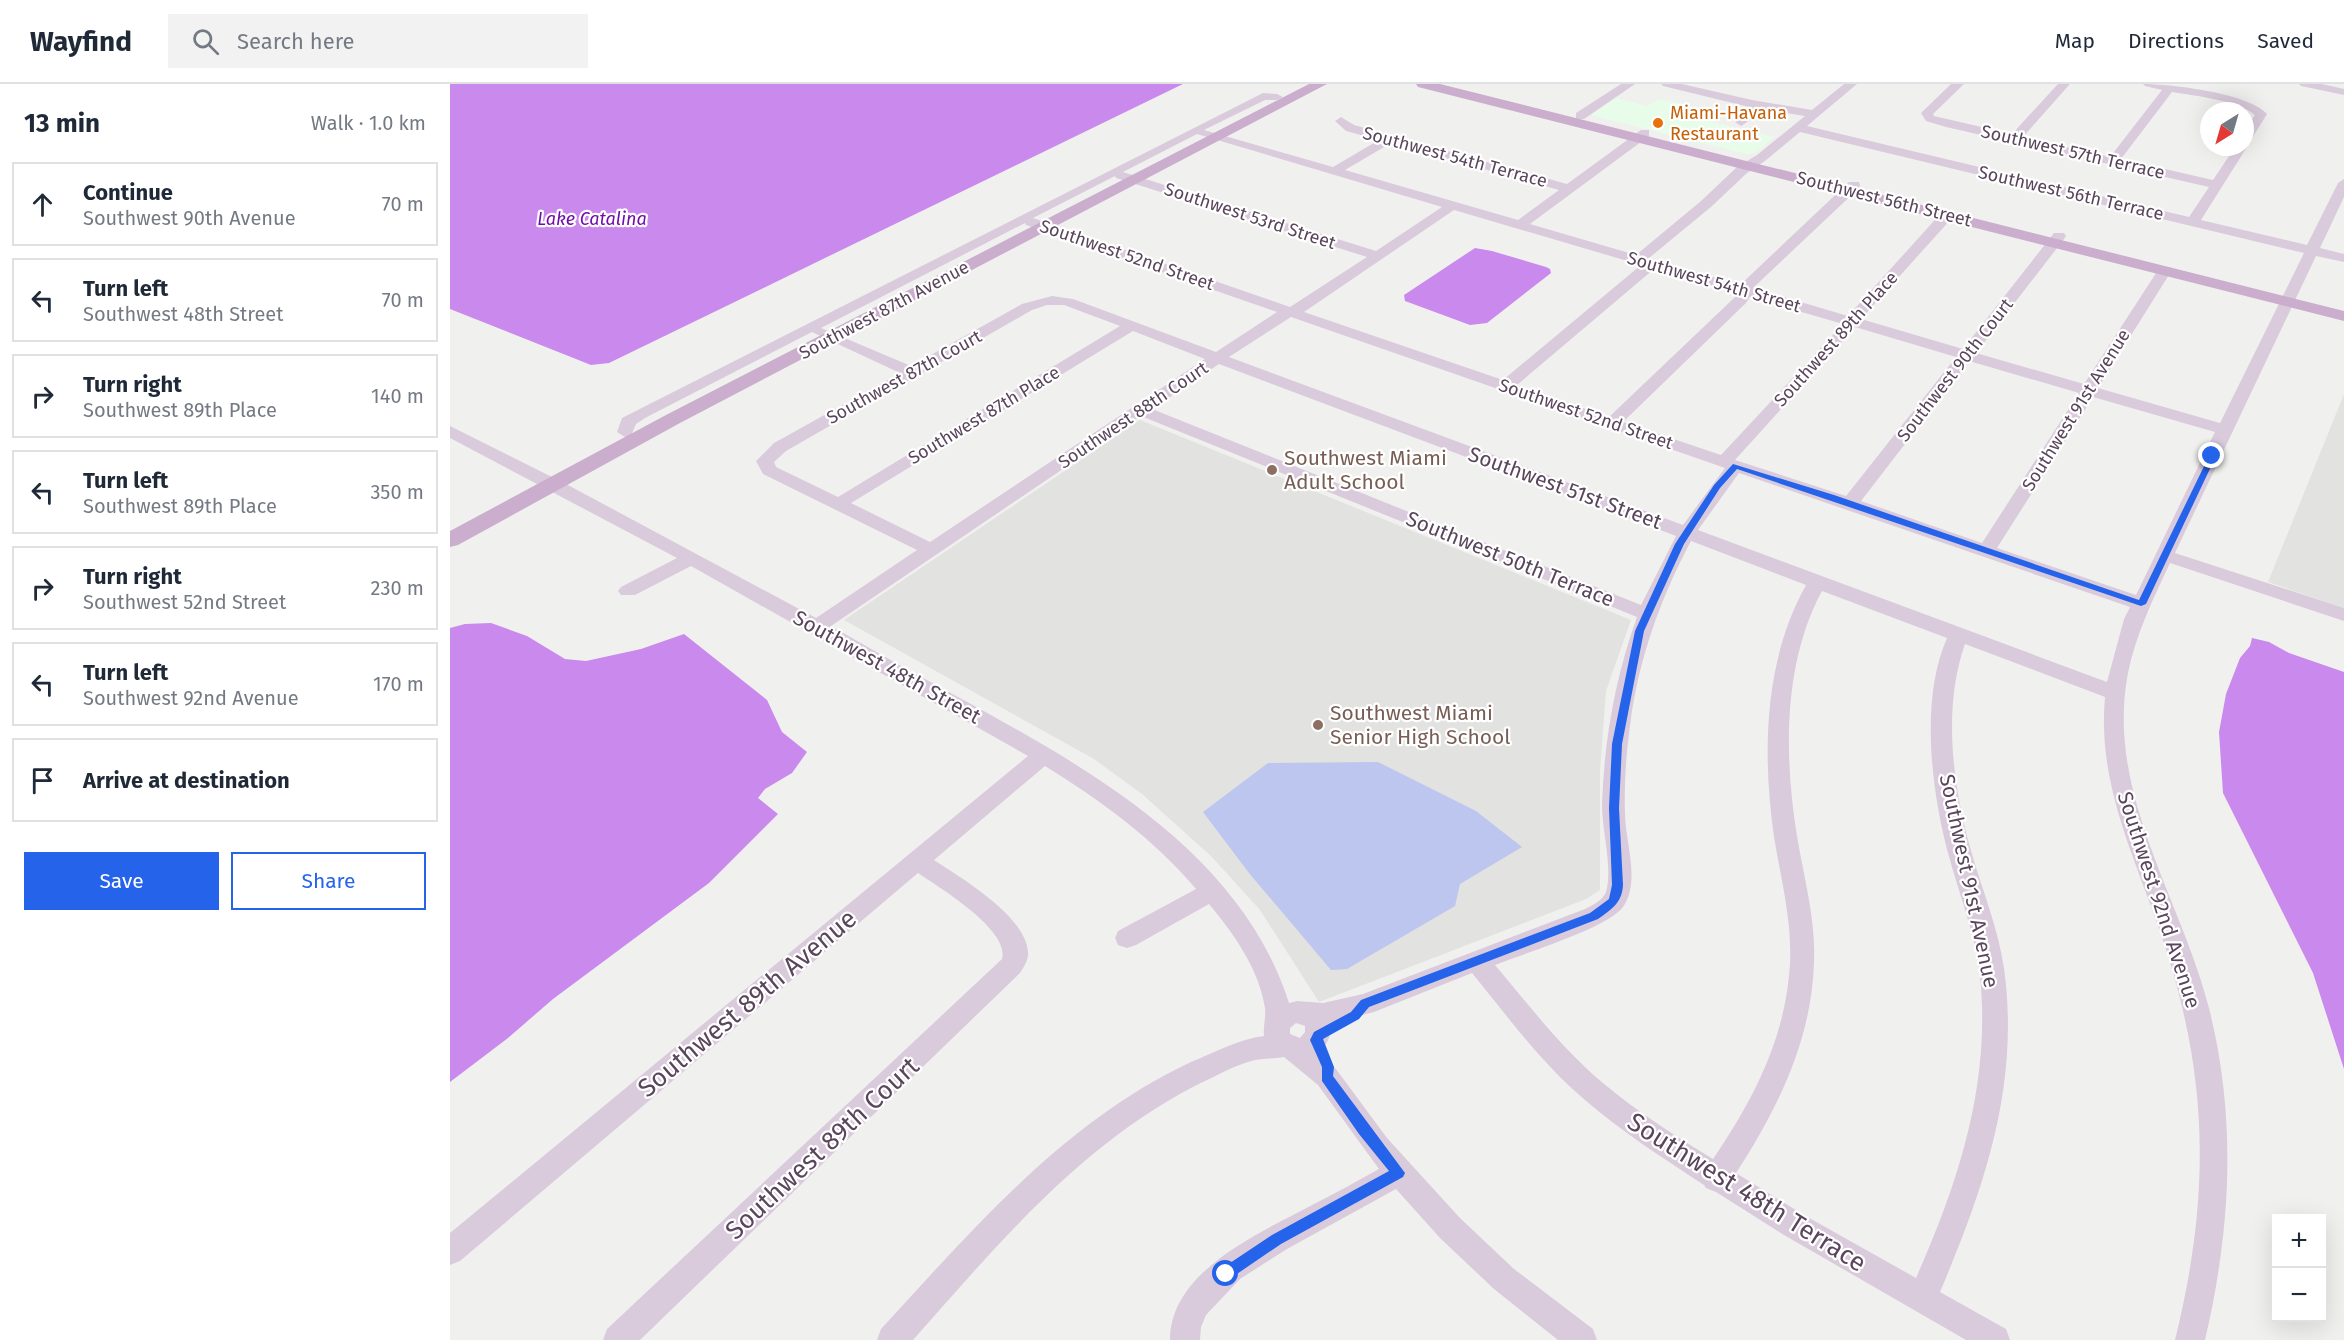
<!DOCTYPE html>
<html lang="en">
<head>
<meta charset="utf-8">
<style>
  body { margin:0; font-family:"Fira Sans",sans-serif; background:#f2f2f3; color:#1f2937 }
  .controls { position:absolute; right:18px; bottom:18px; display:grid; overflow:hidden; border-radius:0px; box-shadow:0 6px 24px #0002 }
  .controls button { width:54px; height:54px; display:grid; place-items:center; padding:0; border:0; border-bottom:2px solid #e0e1e3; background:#fff; color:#1f2937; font:30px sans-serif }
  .compass { position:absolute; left:1750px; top:18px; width:54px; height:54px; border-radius:50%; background:#fff; box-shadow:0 6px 24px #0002; rotate:217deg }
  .stop { position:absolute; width:18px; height:18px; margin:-14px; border:4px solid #2563eb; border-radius:50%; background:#fff }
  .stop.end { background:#2563eb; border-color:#fff; box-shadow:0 2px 6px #0008 }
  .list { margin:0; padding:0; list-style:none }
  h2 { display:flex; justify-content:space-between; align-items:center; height:78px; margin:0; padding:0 24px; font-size:26px }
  h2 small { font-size:20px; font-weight:400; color:#747a83 }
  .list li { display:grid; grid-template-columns:39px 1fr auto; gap:18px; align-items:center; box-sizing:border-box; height:84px; margin:0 12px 12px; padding:0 12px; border:2px solid #e0e1e3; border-radius:0px }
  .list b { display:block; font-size:22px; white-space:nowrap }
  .list p { margin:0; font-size:20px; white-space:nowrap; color:#747a83 }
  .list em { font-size:20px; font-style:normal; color:#747a83 }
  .actions { display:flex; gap:12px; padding:18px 24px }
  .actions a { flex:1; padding:14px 0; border:2px solid #2563eb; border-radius:0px; text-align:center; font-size:21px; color:#2563eb }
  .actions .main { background:#2563eb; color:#fff }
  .icon { flex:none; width:33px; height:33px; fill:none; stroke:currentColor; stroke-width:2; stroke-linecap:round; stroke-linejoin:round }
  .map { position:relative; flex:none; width:1894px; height:1256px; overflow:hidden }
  header { display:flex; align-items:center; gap:36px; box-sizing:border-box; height:84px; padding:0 30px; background:#fff; border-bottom:2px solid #e0e1e3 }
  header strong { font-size:28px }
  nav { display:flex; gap:33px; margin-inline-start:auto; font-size:21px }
  .search { width:420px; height:54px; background:#f2f2f3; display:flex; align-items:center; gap:15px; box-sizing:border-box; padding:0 21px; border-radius:0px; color:#747a83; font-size:22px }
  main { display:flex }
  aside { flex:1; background:#fff }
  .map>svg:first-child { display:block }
  .commercial { fill:#e8fcea }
  .education { fill:#e2e2e0 }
  .green { fill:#bcc6ef }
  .water { fill:#c989ed }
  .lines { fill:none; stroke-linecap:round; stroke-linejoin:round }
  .minor { fill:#dacbdc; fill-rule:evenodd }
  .major { fill:#cbaece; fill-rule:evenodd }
  .route { fill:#2563eb }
  .food-dot { fill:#e8710a; stroke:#fff; stroke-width:2 }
  .education-dot { fill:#8d6e63; stroke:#fff; stroke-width:2 }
  .labels { text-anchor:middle; stroke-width:4.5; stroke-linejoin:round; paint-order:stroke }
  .far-food-label { font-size:18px; fill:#c56008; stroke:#fff; text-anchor:start }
  .far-street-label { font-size:18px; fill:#5a465c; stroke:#fff }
  .far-water-label { font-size:18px; font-style:italic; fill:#710bab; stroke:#fff }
  .education-label { font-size:21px; fill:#785e54; stroke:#fff; text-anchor:start }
  .street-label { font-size:21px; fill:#5a465c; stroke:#fff }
  .near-street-label { font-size:26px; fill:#5a465c; stroke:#fff }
</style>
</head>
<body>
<header>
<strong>Wayfind</strong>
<div class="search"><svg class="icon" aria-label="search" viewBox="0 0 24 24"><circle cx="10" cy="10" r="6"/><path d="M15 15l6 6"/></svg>Search here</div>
<nav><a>Map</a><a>Directions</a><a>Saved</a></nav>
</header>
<main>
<aside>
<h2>13 min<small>Walk · 1.0 km</small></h2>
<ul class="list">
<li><svg class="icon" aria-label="ahead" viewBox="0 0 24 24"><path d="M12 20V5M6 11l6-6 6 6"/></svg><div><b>Continue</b><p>Southwest 90th Avenue</p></div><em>70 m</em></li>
<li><svg class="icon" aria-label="left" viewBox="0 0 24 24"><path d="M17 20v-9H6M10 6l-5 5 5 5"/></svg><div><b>Turn left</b><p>Southwest 48th Street</p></div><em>70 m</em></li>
<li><svg class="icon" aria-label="right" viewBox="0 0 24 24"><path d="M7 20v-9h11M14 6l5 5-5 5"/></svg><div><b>Turn right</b><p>Southwest 89th Place</p></div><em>140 m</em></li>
<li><svg class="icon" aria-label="left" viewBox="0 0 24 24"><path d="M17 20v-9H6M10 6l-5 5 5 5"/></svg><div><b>Turn left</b><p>Southwest 89th Place</p></div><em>350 m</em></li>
<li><svg class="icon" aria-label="right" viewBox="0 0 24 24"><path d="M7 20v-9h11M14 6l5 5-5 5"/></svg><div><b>Turn right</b><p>Southwest 52nd Street</p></div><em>230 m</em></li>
<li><svg class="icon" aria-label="left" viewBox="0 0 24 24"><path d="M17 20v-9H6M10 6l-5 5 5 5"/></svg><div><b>Turn left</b><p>Southwest 92nd Avenue</p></div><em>170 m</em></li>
<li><svg class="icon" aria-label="arrive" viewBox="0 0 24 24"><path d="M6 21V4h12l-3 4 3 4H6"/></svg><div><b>Arrive at destination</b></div></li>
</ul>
<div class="actions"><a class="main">Save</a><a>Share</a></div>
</aside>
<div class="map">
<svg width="1894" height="1256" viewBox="0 0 1894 1256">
  <rect width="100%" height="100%" fill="#f0f1ee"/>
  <path class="commercial" d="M 1166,14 L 1197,22 L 1209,15 L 1247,23 L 1237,32 L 1324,53 L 1306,69 L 1297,70 L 1141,31 Z"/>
  <path class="education" d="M 1894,310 L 1894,524 L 1818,498 Z
    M 690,336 L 1181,536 L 1156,607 L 1150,687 L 1150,806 L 1136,815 L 869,918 L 810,826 L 762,773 L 692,710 L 644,675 L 394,536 Z"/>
  <path class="green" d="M 928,678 L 1026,727 L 1072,763 L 1010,800 L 1005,822 L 897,885 L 881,886 L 799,789 L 753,728 L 818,679 Z"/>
  <path class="water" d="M 0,0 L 733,0 L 159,279 L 141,281 L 0,225 Z
    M 1025,164 L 1042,167 L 1096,183 L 1100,185 L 1101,189 L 1037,239 L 1020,241 L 955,217 L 954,211 Z
    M 41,539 L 77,552 L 115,575 L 136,577 L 191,565 L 234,550 L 317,616 L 332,648 L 357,668 L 342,689 L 315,705 L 308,714 L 328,730 L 259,799 L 103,915 L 58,954 L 0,998 L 0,544 L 15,540 Z
    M 1802,554 L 1819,558 L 1839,569 L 1894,588 L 1894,985 L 1863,889 L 1773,709 L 1769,648 L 1776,610 L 1790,574 L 1800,562 Z"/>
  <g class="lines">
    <path class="minor" d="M 1171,0 L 1185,0 L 1134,35 L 1126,35 L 1126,29 Z
      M 1211,0 L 1232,0 L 1302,16 L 1362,26 L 1394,0 L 1407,0 L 1357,42 L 1739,133 L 1759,103 L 1496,43 L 1476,37 L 1471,29 L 1501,0 L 1514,0 L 1483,30 L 1484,32 L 1562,50 L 1608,0 L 1620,0 L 1573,53 L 1660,73 L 1712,6 L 1695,2 L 1693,0 C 1721,0 1799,9 1817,30 L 1799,59 L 1795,60 L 1795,46 L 1805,31 C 1787,16 1745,12 1722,8 L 1671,75 L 1763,96 L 1785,63 L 1795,63 L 1795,60 L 1797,63 L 1751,136 L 1857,161 L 1888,99 L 1894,95 L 1894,113 L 1870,164 L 1894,170 L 1894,178 L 1866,172 L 1725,469 L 1894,524 L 1894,537 L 1720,479 C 1703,515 1686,550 1678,589 C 1655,708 1731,814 1759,924 C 1787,1035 1781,1145 1755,1256 L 1725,1256 C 1758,1122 1760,1008 1719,875 C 1693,788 1646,708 1655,613 L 1515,560 C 1492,625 1503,706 1522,770 C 1533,808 1548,844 1554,884 C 1570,1001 1535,1102 1490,1208 L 1556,1245 L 1560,1256 L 1516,1256 L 1334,1151 L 1266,1108 L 1256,1104 L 1254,1101 C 1213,1074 1172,1048 1135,1016 C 1092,980 1058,933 1022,889 L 924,928 L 881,939 C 882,951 877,961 868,970 L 886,985 L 937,1054 L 1010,1134 L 1064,1185 L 1143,1245 L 1147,1256 L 1108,1256 L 1044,1205 L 990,1154 L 946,1105 L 837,1165 L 790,1195 L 756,1231 L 751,1243 L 750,1256 L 720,1256 C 720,1186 812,1148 864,1120 C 886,1109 907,1097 929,1085 L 868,1001 L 834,973 C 823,975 810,974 798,978 C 784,982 770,990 757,996 C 636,1054 550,1158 463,1256 L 427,1256 L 431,1245 C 524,1144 615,1037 741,978 C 765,968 789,955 814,952 C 813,943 816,934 815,924 C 809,885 784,850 759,820 L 686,861 L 677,864 L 668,861 L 665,854 L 668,847 L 746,805 C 704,755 650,716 595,682 L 484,776 C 511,794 575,831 578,868 C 579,875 574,883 570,889 L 190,1256 L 153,1256 L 157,1245 L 552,875 C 560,846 490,804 468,789 L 10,1177 L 0,1181 L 0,1149 L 578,672 L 241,482 L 185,511 L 171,511 L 168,507 L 171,503 L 227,474 L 0,354 L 0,342 L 116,400 L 366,534 L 467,466 L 313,390 L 306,377 L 324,359 L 450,289 L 362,248 L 195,334 L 186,340 L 181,352 L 175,353 L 167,348 L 172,334 L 813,9 L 827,10 L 833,13 L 827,16 L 815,16 L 754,46 L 883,83 L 929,56 L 896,47 L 885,37 L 891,33 L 904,41 L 1117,100 L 1191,46 L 1199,46 L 1199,52 L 1080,140 L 1186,171 L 1251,117 L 1287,83 L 1307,71 L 1355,32 L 1316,26 L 1291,42 L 1285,38 L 1303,24 L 1213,2 ZM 1350,48 L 1854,169 L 1770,339 L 1648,304 L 1722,186 L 1720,183 L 1710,183 L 1634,300 L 1526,269 L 1614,155 L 1616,152 L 1614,149 L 1604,149 L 1513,265 L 1411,235 L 1502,134 L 1504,131 L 1502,128 L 1492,128 L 1398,232 L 1303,204 L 1409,104 L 1410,101 L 1409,98 L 1399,98 L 1290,201 L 1199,174 L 1261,123 L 1297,89 L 1315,77 ZM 747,50 L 992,123 L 926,167 L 673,88 ZM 941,59 L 1109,106 L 1068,136 L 895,86 ZM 665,92 L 666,94 L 917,173 L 840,223 L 583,134 ZM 1004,126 L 1191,181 L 1053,296 L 854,228 ZM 575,139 L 576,141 L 827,228 L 766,268 L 623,215 L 602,212 L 572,220 L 461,282 L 371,244 ZM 1204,185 L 1287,209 L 1284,214 L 1159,333 L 1067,301 ZM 1300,213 L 1393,240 L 1271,371 L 1173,338 L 1296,219 ZM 597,221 L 614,221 L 670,242 L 388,413 L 326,383 L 324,378 L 336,367 L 582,226 ZM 841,233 L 1275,384 L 1233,441 L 779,273 ZM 1405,243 L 1506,273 L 1396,412 L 1285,376 ZM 683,247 L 755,275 L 480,458 L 401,419 ZM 1519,277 L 1629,309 L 1532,459 L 1411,417 ZM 769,280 L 1226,452 L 1191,521 L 702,325 ZM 1643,313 L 1765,348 L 1686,511 L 1547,464 ZM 691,332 L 1187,533 C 1165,594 1154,657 1152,721 C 1152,747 1163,785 1156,808 C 1153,816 1143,821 1135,825 L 913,910 L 873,919 L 847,917 L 839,919 C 791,768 638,684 508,613 C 465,590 423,566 381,542 ZM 1289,389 L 1680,523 L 1674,535 L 1657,598 L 1248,446 ZM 1241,457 L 1356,501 C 1314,576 1312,669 1324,753 C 1331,795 1342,837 1340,879 C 1336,953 1304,1015 1263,1075 C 1225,1052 1188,1028 1153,999 C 1112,965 1079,921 1045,881 C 1072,870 1158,844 1173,823 C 1191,797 1175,758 1175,729 C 1174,700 1176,671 1180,642 C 1188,577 1210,515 1241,457 ZM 1372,507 L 1497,554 C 1470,615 1481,705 1498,769 C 1509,810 1525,849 1530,892 C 1541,999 1509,1097 1466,1194 L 1354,1131 L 1286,1089 C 1327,1026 1362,956 1364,878 C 1366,836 1354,794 1347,752 C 1334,672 1333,579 1372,507 ZM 846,939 L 855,942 L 855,948 L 850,954 L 840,950 L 840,944 Z
      M 1849,0 L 1872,0 L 1894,5 L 1894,11 L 1851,2 Z"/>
    <path class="major" d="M 859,0 L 877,0 L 230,339 L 8,461 L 0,463 L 0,447 L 216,331 Z
      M 966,0 L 990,0 L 1894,227 L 1894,237 L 968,3 Z"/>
  </g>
  <path class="route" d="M 1762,369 L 1766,372 L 1696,520 L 1691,522 L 1287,385 L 1270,404 L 1234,460 L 1194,547 L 1172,660 L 1169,724 L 1173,801 C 1172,819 1162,825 1148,835 L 919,923 L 909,935 L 873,955 L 884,983 L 883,992 L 955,1089 L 953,1093 L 831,1160 L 781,1194 L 776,1196 L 771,1194 L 769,1190 L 771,1185 L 822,1151 L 939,1087 L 909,1050 L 872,997 L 872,983 L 860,956 L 864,948 L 901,928 L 911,916 L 1140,829 L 1159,815 L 1162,801 L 1159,724 L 1162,660 L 1185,547 L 1225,460 L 1264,401 L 1283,380 L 1384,411 L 1689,516 L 1759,372 Z"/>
  <circle class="food-dot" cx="1208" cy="39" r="6"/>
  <g class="education-dot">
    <circle cx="822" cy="386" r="6"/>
    <circle cx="868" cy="641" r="6"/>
  </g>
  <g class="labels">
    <g class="far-food-label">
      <text x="1220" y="35">Miami-Havana<tspan x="1220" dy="21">Restaurant</tspan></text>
    </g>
    <g class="far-street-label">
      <text transform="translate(1623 68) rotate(13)" y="6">Southwest 57th Terrace</text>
      <text transform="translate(1005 73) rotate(15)" y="6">Southwest 54th Terrace</text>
      <text transform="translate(1621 109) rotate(13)" y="6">Southwest 56th Terrace</text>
      <text transform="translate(1434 115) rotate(14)" y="6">Southwest 56th Street</text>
      <text transform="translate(800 132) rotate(18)" y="6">Southwest 53rd Street</text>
      <text transform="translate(677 171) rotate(19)" y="6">Southwest 52nd Street</text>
      <text transform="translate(1264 198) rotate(16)" y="6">Southwest 54th Street</text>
      <text transform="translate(434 226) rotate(-28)" y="6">Southwest 87th Avenue</text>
      <text transform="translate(1386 255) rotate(-48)" y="6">Southwest 89th Place</text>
      <text transform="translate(1505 286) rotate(-52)" y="6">Southwest 90th Court</text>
      <text transform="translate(454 293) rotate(-29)" y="6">Southwest 87th Court</text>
      <text transform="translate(1626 326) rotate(-58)" y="6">Southwest 91st Avenue</text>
      <text transform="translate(1136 330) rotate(19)" y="6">Southwest 52nd Street</text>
      <text transform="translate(534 331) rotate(-31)" y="6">Southwest 87th Place</text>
      <text transform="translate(683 331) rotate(-34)" y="6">Southwest 88th Court</text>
    </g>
    <g class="far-water-label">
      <text x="142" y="141">Lake Catalina</text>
    </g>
    <g class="education-label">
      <text x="834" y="381">Southwest Miami<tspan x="834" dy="24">Adult School</tspan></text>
      <text x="880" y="636">Southwest Miami<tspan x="880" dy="24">Senior High School</tspan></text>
    </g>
    <g class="street-label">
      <text transform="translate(1115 404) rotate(20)" y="7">Southwest 51st Street</text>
      <text transform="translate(1060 475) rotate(22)" y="7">Southwest 50th Terrace</text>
      <text transform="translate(437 583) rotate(29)" y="7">Southwest 48th Street</text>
      <text transform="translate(1519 797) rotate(78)" y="7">Southwest 91st Avenue</text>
      <text transform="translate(1709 816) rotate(72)" y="7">Southwest 92nd Avenue</text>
    </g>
    <g class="near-street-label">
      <text transform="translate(297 919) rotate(-40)" y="9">Southwest 89th Avenue</text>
      <text transform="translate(372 1064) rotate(-43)" y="9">Southwest 89th Court</text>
      <text transform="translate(1297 1108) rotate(32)" y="9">Southwest 48th Terrace</text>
    </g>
  </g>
</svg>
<div class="controls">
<button>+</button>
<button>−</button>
</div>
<svg class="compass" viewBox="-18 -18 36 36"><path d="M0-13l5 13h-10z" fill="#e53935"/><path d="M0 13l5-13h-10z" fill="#747a83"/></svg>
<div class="stop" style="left:776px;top:1190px"></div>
<div class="stop end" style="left:1762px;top:372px"></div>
</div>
</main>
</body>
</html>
